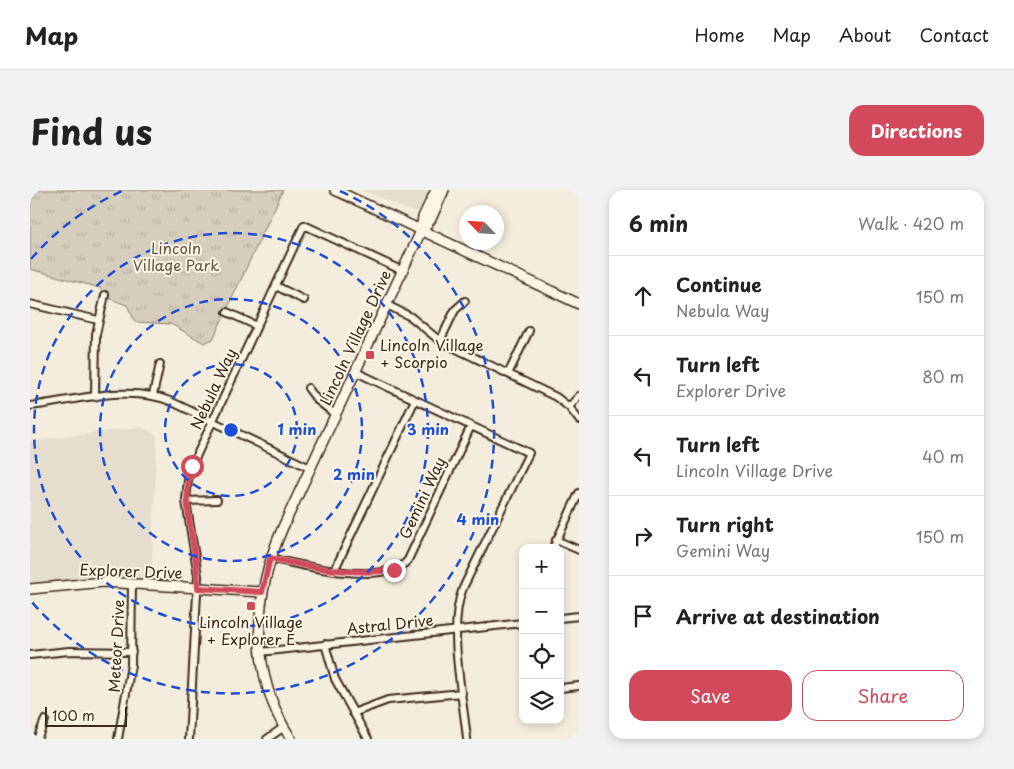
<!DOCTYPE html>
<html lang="en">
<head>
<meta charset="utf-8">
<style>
  body { margin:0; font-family:"Playpen Sans",sans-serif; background:#f2f2f2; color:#222 }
  .controls { position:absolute; right:15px; bottom:15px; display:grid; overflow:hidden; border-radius:10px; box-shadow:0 2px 8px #0003 }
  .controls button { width:45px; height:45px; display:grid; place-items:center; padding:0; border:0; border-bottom:1px solid #e0e0e0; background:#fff; color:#222; font:25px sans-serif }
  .compass { position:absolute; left:429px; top:15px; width:45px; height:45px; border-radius:50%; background:#fff; box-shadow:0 2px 8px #0003; rotate:295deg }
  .scale { position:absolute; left:15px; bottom:12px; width:82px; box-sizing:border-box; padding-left:5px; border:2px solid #3b2a1e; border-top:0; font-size:14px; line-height:18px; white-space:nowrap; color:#3b2a1e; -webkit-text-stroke:4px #fcf5e5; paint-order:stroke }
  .stop { position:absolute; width:15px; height:15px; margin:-11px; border:4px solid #d1495b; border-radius:50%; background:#fff }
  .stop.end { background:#d1495b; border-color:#fff; box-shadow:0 1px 5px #0008 }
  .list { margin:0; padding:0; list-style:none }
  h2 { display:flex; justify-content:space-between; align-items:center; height:65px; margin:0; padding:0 20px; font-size:21px }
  h2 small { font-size:16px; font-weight:400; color:#767676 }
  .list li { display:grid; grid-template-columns:32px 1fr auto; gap:15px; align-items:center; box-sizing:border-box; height:80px; padding:0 20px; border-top:1px solid #e0e0e0 }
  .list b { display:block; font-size:19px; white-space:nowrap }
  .list p { margin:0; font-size:16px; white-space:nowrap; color:#767676 }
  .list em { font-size:16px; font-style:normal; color:#767676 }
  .actions { display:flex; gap:10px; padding:15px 20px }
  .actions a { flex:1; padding:11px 0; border:1px solid #d1495b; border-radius:15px; text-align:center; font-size:18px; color:#d1495b }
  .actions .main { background:#d1495b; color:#fff }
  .icon { flex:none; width:28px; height:28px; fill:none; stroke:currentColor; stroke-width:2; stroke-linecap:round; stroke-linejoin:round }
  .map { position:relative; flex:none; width:549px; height:549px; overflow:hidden; border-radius:15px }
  header { display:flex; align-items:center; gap:30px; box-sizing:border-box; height:70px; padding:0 25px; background:#fff; border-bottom:1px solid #e0e0e0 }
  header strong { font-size:24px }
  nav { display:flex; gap:28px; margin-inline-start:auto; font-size:18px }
  .intro { display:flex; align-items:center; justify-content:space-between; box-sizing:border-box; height:120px; padding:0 30px }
  h1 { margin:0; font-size:35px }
  .button { padding:12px 22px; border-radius:15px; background:#d1495b; color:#fff; font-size:18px; font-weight:700 }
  main { display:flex; gap:30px; padding:0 30px }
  aside { flex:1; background:#fff; border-radius:15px; box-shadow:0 2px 8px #0003 }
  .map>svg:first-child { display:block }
  .built { fill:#e5ddce }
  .park { fill:url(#park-tufts); stroke:#887c6e }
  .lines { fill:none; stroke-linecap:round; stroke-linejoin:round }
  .street-casing { stroke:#3b2a1e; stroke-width:10 }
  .secondary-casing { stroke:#3b2a1e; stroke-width:12 }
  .street { stroke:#fcf5e5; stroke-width:6 }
  .secondary { stroke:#fcf5e5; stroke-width:9 }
  .route { stroke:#d1495b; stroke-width:6 }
  .ring { fill:none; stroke:#1d4ed8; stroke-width:2.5; stroke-dasharray:9 6 }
  .poi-dot { fill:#d1495b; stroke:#fcf5e5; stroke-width:2 }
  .labels { text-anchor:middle; stroke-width:4; stroke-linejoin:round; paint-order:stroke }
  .park-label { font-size:15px; fill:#625346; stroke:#fcf5e5 }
  .street-label { font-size:15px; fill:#3b2a1e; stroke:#fcf5e5 }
  .poi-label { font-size:15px; fill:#3b2a1e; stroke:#fcf5e5; text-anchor:start }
  .centre { fill:#1d4ed8; stroke:#fcf5e5; stroke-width:2.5 }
  .ring-label { font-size:15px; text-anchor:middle; font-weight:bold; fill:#1d4ed8; stroke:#fcf5e5; stroke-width:4; stroke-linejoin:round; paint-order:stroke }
</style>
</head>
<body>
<header>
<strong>Map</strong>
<nav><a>Home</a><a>Map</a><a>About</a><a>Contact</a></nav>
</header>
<div class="intro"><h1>Find us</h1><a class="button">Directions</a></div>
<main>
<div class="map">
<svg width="549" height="549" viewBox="0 0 549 549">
  <defs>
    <pattern id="park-tufts" width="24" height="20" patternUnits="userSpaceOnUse" patternTransform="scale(1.25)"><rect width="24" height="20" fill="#d6cdbd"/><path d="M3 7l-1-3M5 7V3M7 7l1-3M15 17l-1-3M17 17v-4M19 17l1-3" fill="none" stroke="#b9b0a2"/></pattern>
  </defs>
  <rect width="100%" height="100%" fill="#f4eddd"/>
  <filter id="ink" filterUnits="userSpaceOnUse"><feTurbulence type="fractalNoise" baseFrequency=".02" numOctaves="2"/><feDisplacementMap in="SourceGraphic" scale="10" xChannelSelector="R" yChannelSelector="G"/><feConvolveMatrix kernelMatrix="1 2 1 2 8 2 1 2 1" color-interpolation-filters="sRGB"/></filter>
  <g filter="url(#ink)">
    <path class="built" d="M 333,0 L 399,0 L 392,16 L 389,21 L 383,22 Z
      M 111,237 L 127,245 L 121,389 L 90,387 L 25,391 L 0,395 L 0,251 Z"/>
    <path class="park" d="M 0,0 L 253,0 L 183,149 L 174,153 L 141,134 L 105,132 L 97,115 L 75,107 L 70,98 L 0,79 Z"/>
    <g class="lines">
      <g class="street-casing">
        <path id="street" d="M 246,96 L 274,110
          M 0,114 L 68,130
          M 357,115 L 381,127 L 410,151 L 526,207 L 539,217 L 549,230
          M 197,122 L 227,136
          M 410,151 L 425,120 L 435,111
          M 326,182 L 499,263 L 433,398 C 417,438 433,506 437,549
          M 478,184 L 499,141
          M 278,198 L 287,210 L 306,225
          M 123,205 L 130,174
          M 65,207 L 66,144 L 75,105
          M 0,216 C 43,211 99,194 140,211 L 280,278
          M 539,217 L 549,206
          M 156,311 L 187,310
          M 526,350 L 549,360
          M 523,358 L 549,303
          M 240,368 C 270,375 357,397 378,370 L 441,236
          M 304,381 L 385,210
          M 530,428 L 549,426
          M 295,454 L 305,489 L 338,549
          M 230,462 L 493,433
          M 0,465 L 39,461 L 102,462
          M 530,498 L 549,496
          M 323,523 L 358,510 L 432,503
          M 7,549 L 15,530
          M 88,549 L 101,475 L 102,393
          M 159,549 L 168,386 L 156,311 L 158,290 L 165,269 L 274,35 L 373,81
          M 237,549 L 254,537"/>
      </g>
      <g class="secondary-casing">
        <path id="secondary" d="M 305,0 L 549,114
          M 391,39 L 393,27 L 406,0
          M 0,399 L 74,392 L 232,402
          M 261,549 C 219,483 222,407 253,337 L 391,41 L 401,29 L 414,0"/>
      </g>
      <use href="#street" class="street"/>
      <use href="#secondary" class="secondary"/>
    </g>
  </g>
  <g class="lines" filter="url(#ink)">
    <path class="route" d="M 162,276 C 149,318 168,356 168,398 L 232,402 L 240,368 C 282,378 321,385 364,380"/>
  </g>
  <g class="ring">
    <circle cx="201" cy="240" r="66"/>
    <circle cx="201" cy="240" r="131"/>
    <circle cx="201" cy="240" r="197"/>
    <path d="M1 69A263 263 0 0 1 92 1M310 1A263 263 0 1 1 1 411"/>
  </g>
  <g class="poi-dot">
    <rect x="335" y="160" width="10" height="10" rx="2.5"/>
    <rect x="216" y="411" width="10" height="10" rx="2.5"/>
  </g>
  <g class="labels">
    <g class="park-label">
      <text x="146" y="64">Lincoln<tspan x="146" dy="17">Village Park</tspan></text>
    </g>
    <g class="street-label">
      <text transform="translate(326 148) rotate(-65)" y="5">Lincoln Village Drive</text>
      <text transform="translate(184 199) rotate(-65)" y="5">Nebula Way</text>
      <text transform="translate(393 308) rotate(-65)" y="5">Gemini Way</text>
      <text transform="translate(101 382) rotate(2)" y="5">Explorer Drive</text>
      <text transform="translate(360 435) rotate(-6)" y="5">Astral Drive</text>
      <text transform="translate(87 456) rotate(-87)" y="5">Meteor Drive</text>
    </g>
    <g class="poi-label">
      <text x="350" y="161">Lincoln Village<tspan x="350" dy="17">+ Scorpio</tspan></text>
      <text x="221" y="438" text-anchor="middle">Lincoln Village<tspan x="221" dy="17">+ Explorer E</tspan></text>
    </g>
  </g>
  <circle cx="201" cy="240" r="8" class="centre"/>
  <g class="ring-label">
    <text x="267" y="245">1 min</text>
    <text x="398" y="245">3 min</text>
    <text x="324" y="290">2 min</text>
    <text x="448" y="335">4 min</text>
  </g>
</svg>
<div class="controls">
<button>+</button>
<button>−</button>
<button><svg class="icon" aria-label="locate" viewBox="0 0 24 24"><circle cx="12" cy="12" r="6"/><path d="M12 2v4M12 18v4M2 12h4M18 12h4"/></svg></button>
<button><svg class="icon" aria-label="layers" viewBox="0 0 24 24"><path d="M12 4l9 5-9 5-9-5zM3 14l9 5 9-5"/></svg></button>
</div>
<svg class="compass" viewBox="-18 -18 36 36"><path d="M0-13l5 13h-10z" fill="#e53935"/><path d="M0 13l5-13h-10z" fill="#767676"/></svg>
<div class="scale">100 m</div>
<div class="stop" style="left:162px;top:276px"></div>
<div class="stop end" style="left:364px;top:380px"></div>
</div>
<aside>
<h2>6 min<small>Walk · 420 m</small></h2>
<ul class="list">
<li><svg class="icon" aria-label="ahead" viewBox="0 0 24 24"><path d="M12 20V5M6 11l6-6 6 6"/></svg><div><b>Continue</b><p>Nebula Way</p></div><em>150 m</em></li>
<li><svg class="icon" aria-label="left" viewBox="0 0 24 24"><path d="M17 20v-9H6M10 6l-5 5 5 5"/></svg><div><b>Turn left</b><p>Explorer Drive</p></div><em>80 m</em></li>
<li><svg class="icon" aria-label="left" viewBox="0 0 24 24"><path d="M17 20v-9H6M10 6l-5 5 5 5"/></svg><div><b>Turn left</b><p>Lincoln Village Drive</p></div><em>40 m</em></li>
<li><svg class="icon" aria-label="right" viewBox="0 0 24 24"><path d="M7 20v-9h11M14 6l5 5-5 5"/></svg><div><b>Turn right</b><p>Gemini Way</p></div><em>150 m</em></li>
<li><svg class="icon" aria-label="arrive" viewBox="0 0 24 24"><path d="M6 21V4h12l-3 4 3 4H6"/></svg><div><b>Arrive at destination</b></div></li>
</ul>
<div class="actions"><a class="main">Save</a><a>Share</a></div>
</aside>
</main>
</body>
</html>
